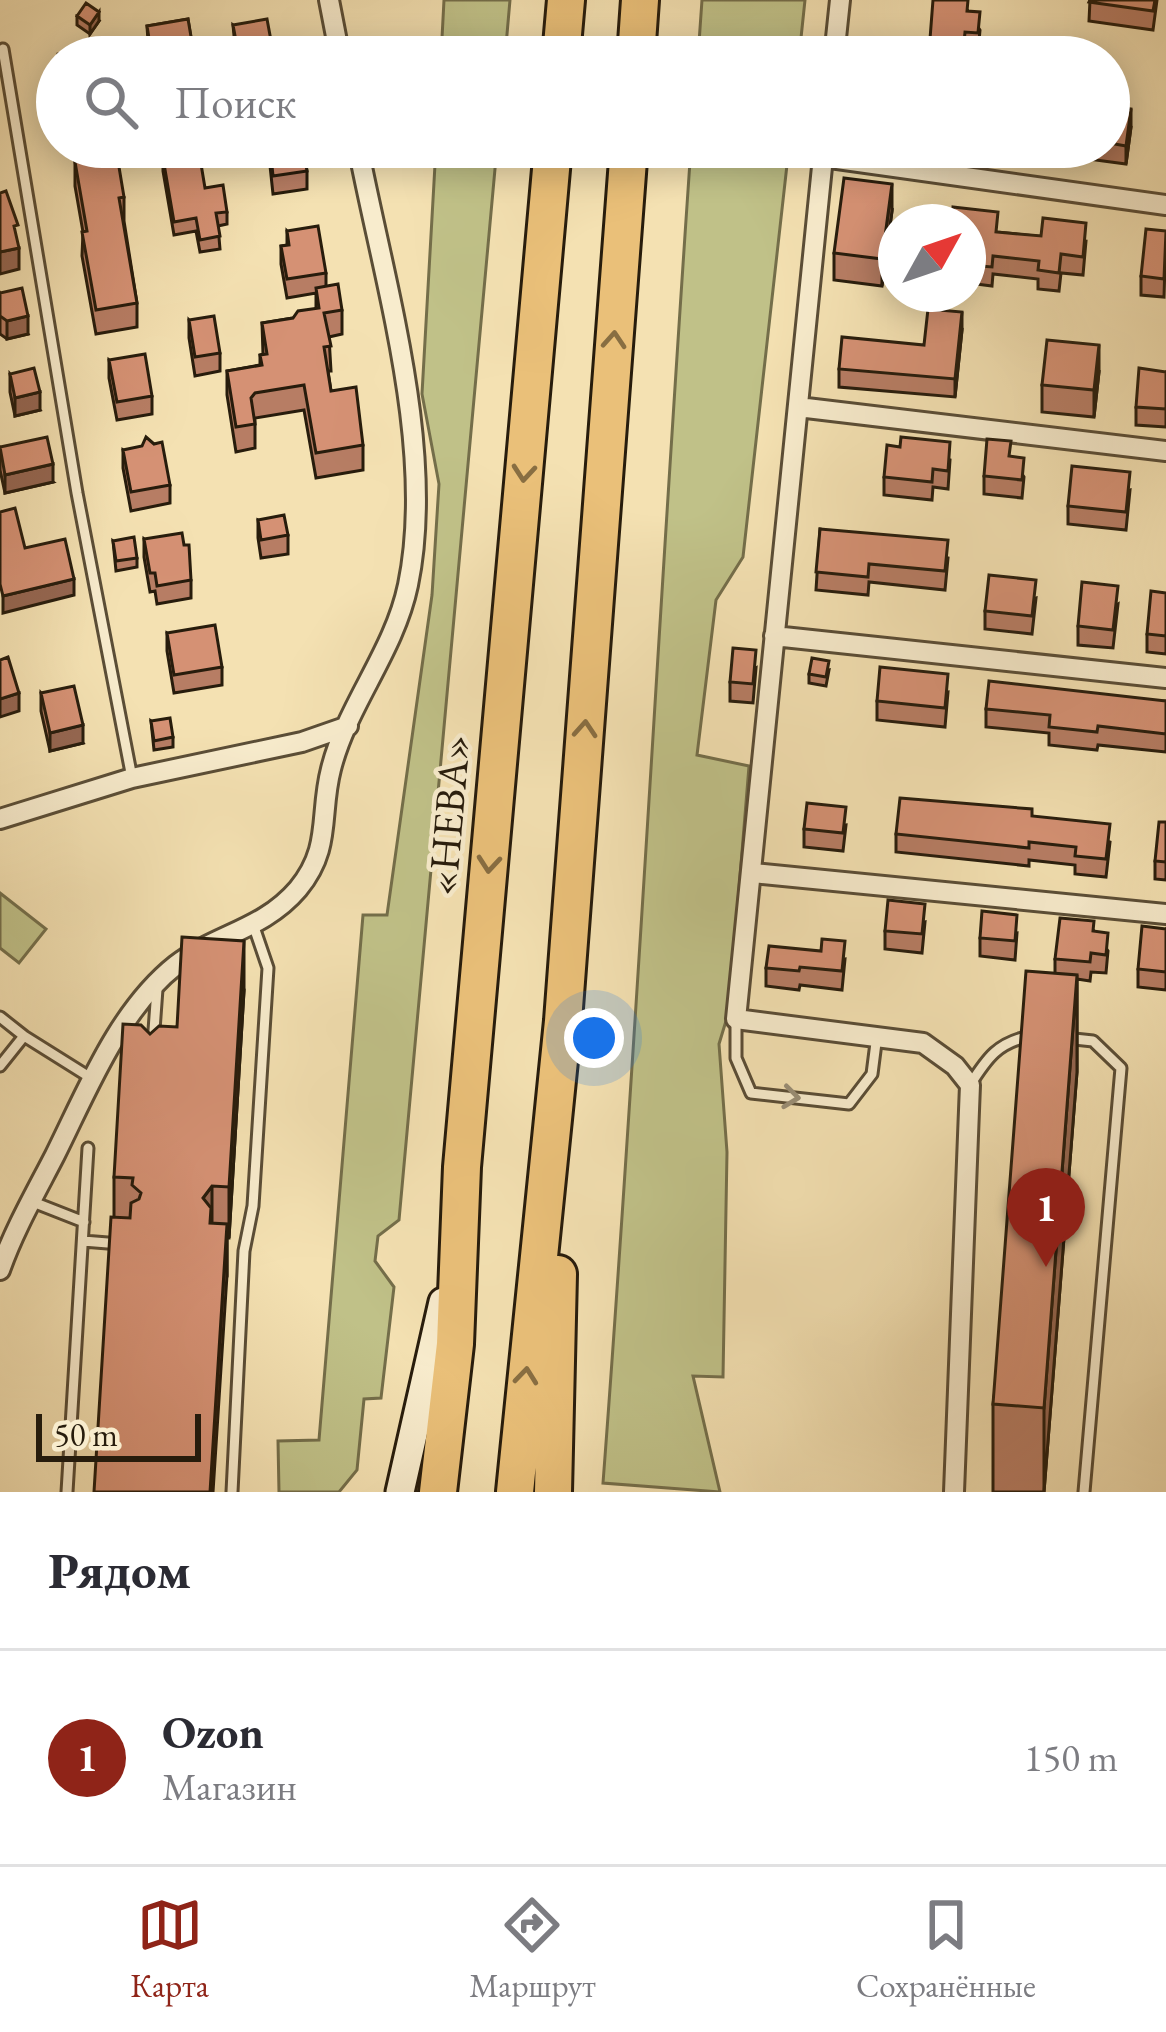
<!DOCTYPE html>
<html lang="ru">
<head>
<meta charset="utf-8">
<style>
  body { margin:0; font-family:"EB Garamond",serif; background:#f2f2f3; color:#2b2b33 }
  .compass { position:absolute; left:878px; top:204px; width:108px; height:108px; border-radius:50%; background:#fff; box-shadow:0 6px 30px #0003; rotate:50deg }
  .scale { position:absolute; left:36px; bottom:30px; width:165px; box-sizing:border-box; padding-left:12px; border:6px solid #271c0c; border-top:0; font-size:33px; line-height:42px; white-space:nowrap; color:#271c0c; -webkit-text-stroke:9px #f8eccd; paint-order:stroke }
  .you { position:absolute; left:594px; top:1038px; width:42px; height:42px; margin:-30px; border:9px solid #fff; border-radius:50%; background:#1a73e8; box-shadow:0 0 0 18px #1a73e833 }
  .badge { display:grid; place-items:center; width:78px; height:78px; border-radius:50%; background:#8f2418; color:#fff; font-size:39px; font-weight:700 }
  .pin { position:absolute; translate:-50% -99px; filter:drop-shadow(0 3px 6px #0008) }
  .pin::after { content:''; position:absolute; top:63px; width:42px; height:36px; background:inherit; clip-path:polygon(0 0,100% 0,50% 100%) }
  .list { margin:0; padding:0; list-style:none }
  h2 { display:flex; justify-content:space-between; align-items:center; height:156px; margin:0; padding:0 48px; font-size:51px }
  h2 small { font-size:39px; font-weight:400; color:#7c7c81 }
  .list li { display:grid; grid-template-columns:78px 1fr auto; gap:36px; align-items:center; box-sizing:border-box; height:216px; padding:0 48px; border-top:3px solid #e1e1e2 }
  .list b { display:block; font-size:45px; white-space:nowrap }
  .list p { margin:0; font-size:39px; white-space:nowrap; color:#7c7c81 }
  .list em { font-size:39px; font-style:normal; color:#7c7c81 }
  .icon { flex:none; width:66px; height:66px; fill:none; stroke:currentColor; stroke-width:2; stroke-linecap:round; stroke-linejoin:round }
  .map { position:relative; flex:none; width:1166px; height:1492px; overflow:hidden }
  .search { position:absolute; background:#fff; box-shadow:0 6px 30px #0003; left:36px; right:36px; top:36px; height:132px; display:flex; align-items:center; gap:30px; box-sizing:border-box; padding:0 42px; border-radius:66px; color:#7c7c81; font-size:45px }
  .sheet { height:372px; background:#fff }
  nav { display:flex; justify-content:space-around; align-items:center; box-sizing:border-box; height:168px; border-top:3px solid #e1e1e2; background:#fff; font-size:33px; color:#7c7c81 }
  nav a { display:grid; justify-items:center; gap:6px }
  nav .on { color:#8f2418 }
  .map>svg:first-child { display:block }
  .green { fill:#c0c188; stroke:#746e4a; stroke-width:3 }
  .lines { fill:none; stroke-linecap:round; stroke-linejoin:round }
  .lane-casing { stroke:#5a4d36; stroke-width:15 }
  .street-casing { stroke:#5a4d36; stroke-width:24 }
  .secondary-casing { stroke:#271c0c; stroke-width:33 }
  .highway-casing { stroke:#271c0c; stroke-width:42 }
  .lane { stroke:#f8eccd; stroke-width:9 }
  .street { stroke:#f8eccd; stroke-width:18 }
  .secondary { stroke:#f8eccd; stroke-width:27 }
  .highway { stroke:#eac079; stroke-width:36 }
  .wall { fill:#b77d64; stroke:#271c0c; stroke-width:3 }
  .shaded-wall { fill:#956651; stroke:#271c0c; stroke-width:3 }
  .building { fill:#d59174; stroke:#271c0c; stroke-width:3 }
  .oneway { stroke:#886e42 }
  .oneway2 { stroke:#9a8e76 }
  .labels { text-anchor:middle; stroke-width:9; stroke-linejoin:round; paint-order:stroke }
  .street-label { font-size:42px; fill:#271c0c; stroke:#f8eccd }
</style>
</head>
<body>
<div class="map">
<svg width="1166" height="1492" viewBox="0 0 1166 1492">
  <rect width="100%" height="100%" fill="#f4e1b2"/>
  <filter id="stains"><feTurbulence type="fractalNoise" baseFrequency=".00167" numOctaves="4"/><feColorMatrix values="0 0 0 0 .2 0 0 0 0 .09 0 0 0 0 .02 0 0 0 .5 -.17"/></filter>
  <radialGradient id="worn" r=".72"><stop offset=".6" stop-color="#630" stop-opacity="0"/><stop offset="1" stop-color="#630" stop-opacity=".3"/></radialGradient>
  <path class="green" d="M 444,0 L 510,0 L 505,57 L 441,57 Z
    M 702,0 L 805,0 L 799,57 L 698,57 Z
    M 436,147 L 497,147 L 399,1220 L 378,1236 L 375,1261 L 394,1287 L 381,1398 L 364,1399 L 357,1470 L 339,1492 L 279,1492 L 278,1441 L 319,1440 L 363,915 L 387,915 L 432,595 L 439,484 L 422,394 Z
    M 691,147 L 789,147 L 743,557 L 716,600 L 697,755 L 749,766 L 729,1011 L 719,1044 L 727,1152 L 723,1377 L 693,1376 L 720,1492 L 603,1483 C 637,1038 660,592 691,147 Z
    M 0,893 L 46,929 L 19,963 L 0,948 Z"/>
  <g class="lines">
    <g class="lane-casing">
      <path id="lane" d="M 3,49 L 77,493 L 132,778
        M 0,1017 L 24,1036 L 0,1066
        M 736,1019 L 736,1058 L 751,1093 L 849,1104 L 872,1074 L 877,1035
        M 24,1036 L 91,1078
        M 1065,1038 L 1093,1041 L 1121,1068 L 1084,1492
        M 153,1044 L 157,989
        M 970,1085 C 987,1058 998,1042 1031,1036
        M 33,1202 L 84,1222
        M 83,1241 L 120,1244
        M 67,1492 L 88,1148
        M 232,1492 L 244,1251 L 253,1206 L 268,968 L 254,927"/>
    </g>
    <g class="street-casing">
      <path id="street" d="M 329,0 L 340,57
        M 834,57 L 840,0
        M 824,147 L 736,1019 L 923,1043 L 955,1066 L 970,1085 L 954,1492
        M 823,157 L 1166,205
        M 798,407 L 1166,451
        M 774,636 L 1166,678
        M 0,819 L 132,778 L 302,742 L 348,726
        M 753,873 L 1166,914
        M 0,1270 C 14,1230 36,1192 55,1155 C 87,1091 118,1011 176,965 C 216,934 263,930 298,889 C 332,848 319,815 331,769 C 347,705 394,652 408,585 C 436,450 384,282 358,147"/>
    </g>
    <g class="secondary-casing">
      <path id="secondary" d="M 400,1492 L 443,1302"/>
    </g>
    <g class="highway-casing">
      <path id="highway" d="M 561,57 L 566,0
        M 636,57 L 640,0
        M 438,1492 L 455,1344 L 462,1167 L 553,147
        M 515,1492 L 563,1021 L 629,147
        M 553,1492 L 558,1274"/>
    </g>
    <use href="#lane" class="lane"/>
    <use href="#street" class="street"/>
    <use href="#secondary" class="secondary"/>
    <use href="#highway" class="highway"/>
  </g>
  <path class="wall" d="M 1090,0 L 1157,0 L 1153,30 L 1089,21 Z
    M 968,11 L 980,30 L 978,52 L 965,50 L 964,57 L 930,57 L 930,39 Z
    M 77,16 L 99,21 L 90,34 L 77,25 Z
    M 188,19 L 194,57 L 149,57 L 147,26 Z
    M 233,25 L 274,57 L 236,57 Z
    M 1109,120 L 1131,127 L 1126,164 L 1088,159 L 1088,147 L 1109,147 Z
    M 268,147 L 303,147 L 307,171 L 307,189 L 273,194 Z
    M 395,147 L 417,147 L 417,155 L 398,158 Z
    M 163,158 L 205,188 L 227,212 L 227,224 L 218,226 L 220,249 L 200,252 L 196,231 L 174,235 L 163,171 Z
    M 75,162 L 124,197 L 124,221 L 137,303 L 137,327 L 96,334 L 82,256 L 83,232 L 75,186 Z
    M 892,211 L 882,286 L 834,280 L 834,253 Z
    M 968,222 L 997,232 L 1086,241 L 1083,275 L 1061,273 L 1059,291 L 1038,289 L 1038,279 L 993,274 L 992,286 L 968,283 Z
    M 287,231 L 326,273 L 326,286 L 342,310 L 342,334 L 329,337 L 331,371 L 328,371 L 331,391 L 363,445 L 363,470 L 316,478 L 304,410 L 255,418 L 255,448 L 236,452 L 227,395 L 227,371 L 260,365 L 260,355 L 263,354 L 262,323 L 293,318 L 316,309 L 316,293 L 287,298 L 281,264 L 281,246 L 287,245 Z
    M 1166,231 L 1164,297 L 1141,295 L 1141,276 Z
    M 0,293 L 28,334 L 7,339 L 0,334 Z
    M 189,320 L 220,353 L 220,371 L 195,376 L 189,338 Z
    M 962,330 L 955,397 L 839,387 L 839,369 L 924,345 Z
    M 109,360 L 152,396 L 152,414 L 117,420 L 109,378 Z
    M 1099,372 L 1094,417 L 1042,412 L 1042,385 Z
    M 1166,372 L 1166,427 L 1136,425 L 1136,407 Z
    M 10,374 L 40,410 L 15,416 L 10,392 Z
    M 0,447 L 53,482 L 5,493 L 0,470 Z
    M 900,447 L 950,460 L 948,489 L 933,487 L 932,500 L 884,495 L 884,477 Z
    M 123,450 L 170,485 L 170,503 L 131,511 L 123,468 Z
    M 1011,457 L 1024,477 L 1022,498 L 984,494 L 984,476 Z
    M 1130,490 L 1126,530 L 1068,524 L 1068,506 Z
    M 258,520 L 288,535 L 288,554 L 261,558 L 258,538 Z
    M 820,529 L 948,558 L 945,590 L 869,582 L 868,595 L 816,590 Z
    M 144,539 L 191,580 L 191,598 L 157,604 L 155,591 L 150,592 L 144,557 Z
    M 113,541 L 137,558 L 137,567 L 116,571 Z
    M 1166,593 L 1166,654 L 1147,652 L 1147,634 Z
    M 1036,598 L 1032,634 L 985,629 L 985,611 Z
    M 1118,604 L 1113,648 L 1078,645 L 1078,626 Z
    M 167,633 L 222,667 L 222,685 L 174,693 L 167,651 Z
    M 756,668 L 753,703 L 730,701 L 730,682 Z
    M 829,670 L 826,686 L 809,683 L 809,674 Z
    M 948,692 L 945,727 L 877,720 L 877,701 Z
    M 41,693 L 83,743 L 50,751 L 41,711 Z
    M 1166,701 L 1166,752 L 1098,745 L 1097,750 L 1049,745 L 1049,733 L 986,727 L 986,709 Z
    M 151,721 L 173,737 L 173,747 L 154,750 Z
    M 1032,816 L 1110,842 L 1106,877 L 1075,874 L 1075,865 L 1029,860 L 1029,866 L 896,852 L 896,834 Z
    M 1166,822 L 1166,880 L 1155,879 L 1155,861 Z
    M 846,825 L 843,851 L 804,847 L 804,829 Z
    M 925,922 L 922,953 L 885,949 L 885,931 Z
    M 1166,929 L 1166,990 L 1138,987 L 1138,969 Z
    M 1094,931 L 1108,951 L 1106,973 L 1091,972 L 1090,981 L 1077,979 L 1077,1072 L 1044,1492 L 993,1492 L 993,1404 L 1055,974 L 1055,959 Z
    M 1017,933 L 1015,960 L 980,956 L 980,938 Z
    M 845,959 L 842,990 L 800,985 L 799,990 L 766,986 L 766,968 Z
    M 244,991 L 229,1238 L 227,1238 L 227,1275 L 114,1217 L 114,1177 L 150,1034 L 177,1027 Z"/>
  <path class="shaded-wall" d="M 99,12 L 99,21 L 90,34 L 90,25 Z
    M 1131,109 L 1131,127 L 1126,164 L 1126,146 Z
    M 892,184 L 892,211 L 882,286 L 882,259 Z
    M 19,248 L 19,269 L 0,274 L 0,252 Z
    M 962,312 L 962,330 L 955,397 L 955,379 Z
    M 28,316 L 28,334 L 7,339 L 7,321 Z
    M 1099,345 L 1099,372 L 1094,417 L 1094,390 Z
    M 40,392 L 40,410 L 15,416 L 15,398 Z
    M 53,464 L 53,482 L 5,493 L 5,475 Z
    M 74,579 L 74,595 L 3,613 L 3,596 Z
    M 19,693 L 19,711 L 0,717 L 0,699 Z
    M 83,725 L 83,743 L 50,751 L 50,733 Z
    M 244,941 L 244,991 L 229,1238 L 229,1187 Z
    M 1077,975 L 1077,1072 L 1044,1492 L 1044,1408 Z
    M 212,1186 L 212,1237 L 203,1198 Z
    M 227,1224 L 227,1275 L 213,1492 L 210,1492 Z"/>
  <path class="building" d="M 933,0 L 968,0 L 967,11 L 980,12 L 978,33 L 965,32 L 964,43 L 930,39 Z
    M 1090,0 L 1155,0 L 1153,11 L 1089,2 Z
    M 86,3 L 99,12 L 90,25 L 77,16 Z
    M 188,19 L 194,54 L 174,57 L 152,57 L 147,26 Z
    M 267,19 L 274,57 L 239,57 L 233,25 Z
    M 100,47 L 102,57 L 58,57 L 58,54 Z
    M 1111,106 L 1131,109 L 1126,146 L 1109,143 Z
    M 270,147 L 303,147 L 307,171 L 273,176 Z
    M 199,152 L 205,188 L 223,185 L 227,212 L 216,213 L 220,236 L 200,240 L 196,218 L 174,222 L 163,158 Z
    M 117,155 L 124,197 L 119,198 L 137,303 L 96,310 L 82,232 L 87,231 L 75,162 Z
    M 844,178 L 892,184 L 882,259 L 834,253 Z
    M 6,191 L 18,225 L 14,226 L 19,248 L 0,252 L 0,193 Z
    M 953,207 L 998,212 L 996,232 L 1041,236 L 1043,218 L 1086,223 L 1083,257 L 1061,254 L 1059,273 L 1038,270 L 1039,261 L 993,256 L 992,267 L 968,265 L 968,222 L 952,222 Z
    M 318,226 L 326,273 L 287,279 L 281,246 L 289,245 L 287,231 Z
    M 1146,229 L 1166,231 L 1164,279 L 1141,276 Z
    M 338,284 L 342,310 L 324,313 L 331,346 L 324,347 L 331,391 L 356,387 L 363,445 L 316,453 L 304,385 L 255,393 L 251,398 L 255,424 L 236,427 L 227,371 L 262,365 L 260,355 L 267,354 L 262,323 L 293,318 L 298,311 L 319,308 L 316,288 Z
    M 22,288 L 28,316 L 7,321 L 0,316 L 0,293 Z
    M 928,309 L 962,312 L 955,379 L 839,369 L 842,337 L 924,345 Z
    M 214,316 L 220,353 L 195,357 L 189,320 Z
    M 1047,340 L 1099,345 L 1094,390 L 1042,385 Z
    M 145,354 L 152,396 L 117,402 L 109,360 Z
    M 34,368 L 40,392 L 15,398 L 10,374 Z
    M 1139,368 L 1166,372 L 1166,409 L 1136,407 Z
    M 47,437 L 53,464 L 5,475 L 0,447 Z
    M 146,437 L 154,444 L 162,442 L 170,485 L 131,492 L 123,450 L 142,446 Z
    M 901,437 L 950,442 L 948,471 L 933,469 L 932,482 L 884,477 L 887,445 L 900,447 Z
    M 987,439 L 1011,441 L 1009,456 L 1024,458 L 1022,480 L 984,476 Z
    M 1072,466 L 1130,472 L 1126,512 L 1068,506 Z
    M 15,508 L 25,548 L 65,539 L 74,579 L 3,596 L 0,584 L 0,512 Z
    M 284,515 L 288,535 L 261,540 L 258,520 Z
    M 820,529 L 948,540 L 945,571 L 869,564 L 868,577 L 816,572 Z
    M 182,533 L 184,545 L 189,545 L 191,580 L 157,586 L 155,573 L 150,573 L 144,539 Z
    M 134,537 L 137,558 L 116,561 L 113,541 Z
    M 989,575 L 1036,580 L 1032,616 L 985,611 Z
    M 1082,582 L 1118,586 L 1113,630 L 1078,626 Z
    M 1151,591 L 1166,593 L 1166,636 L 1147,634 Z
    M 215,625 L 222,667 L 174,675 L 167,633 Z
    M 733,648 L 756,650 L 753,684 L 730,682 Z
    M 8,657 L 19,693 L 0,699 L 0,660 Z
    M 812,658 L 829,661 L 826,677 L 809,674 Z
    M 880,667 L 948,674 L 945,708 L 877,701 Z
    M 989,681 L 1166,701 L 1166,734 L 1098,726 L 1097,732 L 1049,727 L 1050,715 L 986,709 Z
    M 74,686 L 83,725 L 50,733 L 41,693 Z
    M 170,718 L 173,737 L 154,741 L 151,721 Z
    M 900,798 L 1032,809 L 1032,816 L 1110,824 L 1106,859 L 1075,856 L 1076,847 L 1029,842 L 1029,848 L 896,834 Z
    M 807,803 L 846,807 L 843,833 L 804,829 Z
    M 1159,822 L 1166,822 L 1166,862 L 1155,861 Z
    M 888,900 L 925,904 L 922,934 L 885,931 Z
    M 982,911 L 1017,915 L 1015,941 L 980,938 Z
    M 1060,918 L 1094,921 L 1093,931 L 1108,933 L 1106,955 L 1091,953 L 1090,962 L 1055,959 Z
    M 1142,926 L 1166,929 L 1166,972 L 1138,969 Z
    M 182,937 L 244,941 L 229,1187 L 212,1186 L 203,1198 L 211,1208 L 210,1223 L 227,1224 L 210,1492 L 94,1492 L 111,1217 L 130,1218 L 131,1203 L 139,1199 L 141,1193 L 132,1185 L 133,1178 L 114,1177 L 123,1024 L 141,1025 L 150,1034 L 159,1026 L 177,1027 Z
    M 822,939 L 845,941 L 842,971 L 800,967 L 799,971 L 766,968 L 769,946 L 821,951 Z
    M 1026,971 L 1077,975 L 1044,1408 L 993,1404 Z"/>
  <defs><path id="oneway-chevron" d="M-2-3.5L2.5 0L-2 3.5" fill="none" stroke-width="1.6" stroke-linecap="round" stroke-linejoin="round" transform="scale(3)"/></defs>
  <g class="oneway">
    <use href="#oneway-chevron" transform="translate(614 340) rotate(-86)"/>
    <use href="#oneway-chevron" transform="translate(524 473) rotate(95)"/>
    <use href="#oneway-chevron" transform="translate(585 729) rotate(-86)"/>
    <use href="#oneway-chevron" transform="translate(489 864) rotate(95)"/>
    <use href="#oneway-chevron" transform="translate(526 1376) rotate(-84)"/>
  </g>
  <use class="oneway2" href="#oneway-chevron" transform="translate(791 1097) rotate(7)"/>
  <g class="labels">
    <g class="street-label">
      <text transform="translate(448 815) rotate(-85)" y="15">«НЕВА»</text>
    </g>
  </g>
  <rect width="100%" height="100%" filter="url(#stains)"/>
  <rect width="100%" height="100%" fill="url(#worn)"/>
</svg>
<svg class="compass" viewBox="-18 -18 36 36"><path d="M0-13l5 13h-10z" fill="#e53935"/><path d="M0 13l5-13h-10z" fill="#7c7c81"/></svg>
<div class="scale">50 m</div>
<div class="you"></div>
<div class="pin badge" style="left:1046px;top:1267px">1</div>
<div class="search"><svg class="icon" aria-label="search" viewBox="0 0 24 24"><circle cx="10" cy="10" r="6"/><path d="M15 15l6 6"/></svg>Поиск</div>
</div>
<section class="sheet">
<h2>Рядом<small></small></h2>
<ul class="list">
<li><span class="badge">1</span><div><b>Ozon</b><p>Магазин</p></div><em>150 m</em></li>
</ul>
</section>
<nav>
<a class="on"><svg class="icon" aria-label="map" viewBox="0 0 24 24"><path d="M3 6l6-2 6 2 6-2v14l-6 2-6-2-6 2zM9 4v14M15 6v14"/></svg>Карта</a>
<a><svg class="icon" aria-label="directions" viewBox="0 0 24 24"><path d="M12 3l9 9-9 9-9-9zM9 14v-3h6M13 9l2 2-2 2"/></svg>Маршрут</a>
<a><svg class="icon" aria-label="saved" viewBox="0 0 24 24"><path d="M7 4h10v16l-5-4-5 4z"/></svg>Сохранённые</a>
</nav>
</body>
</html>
